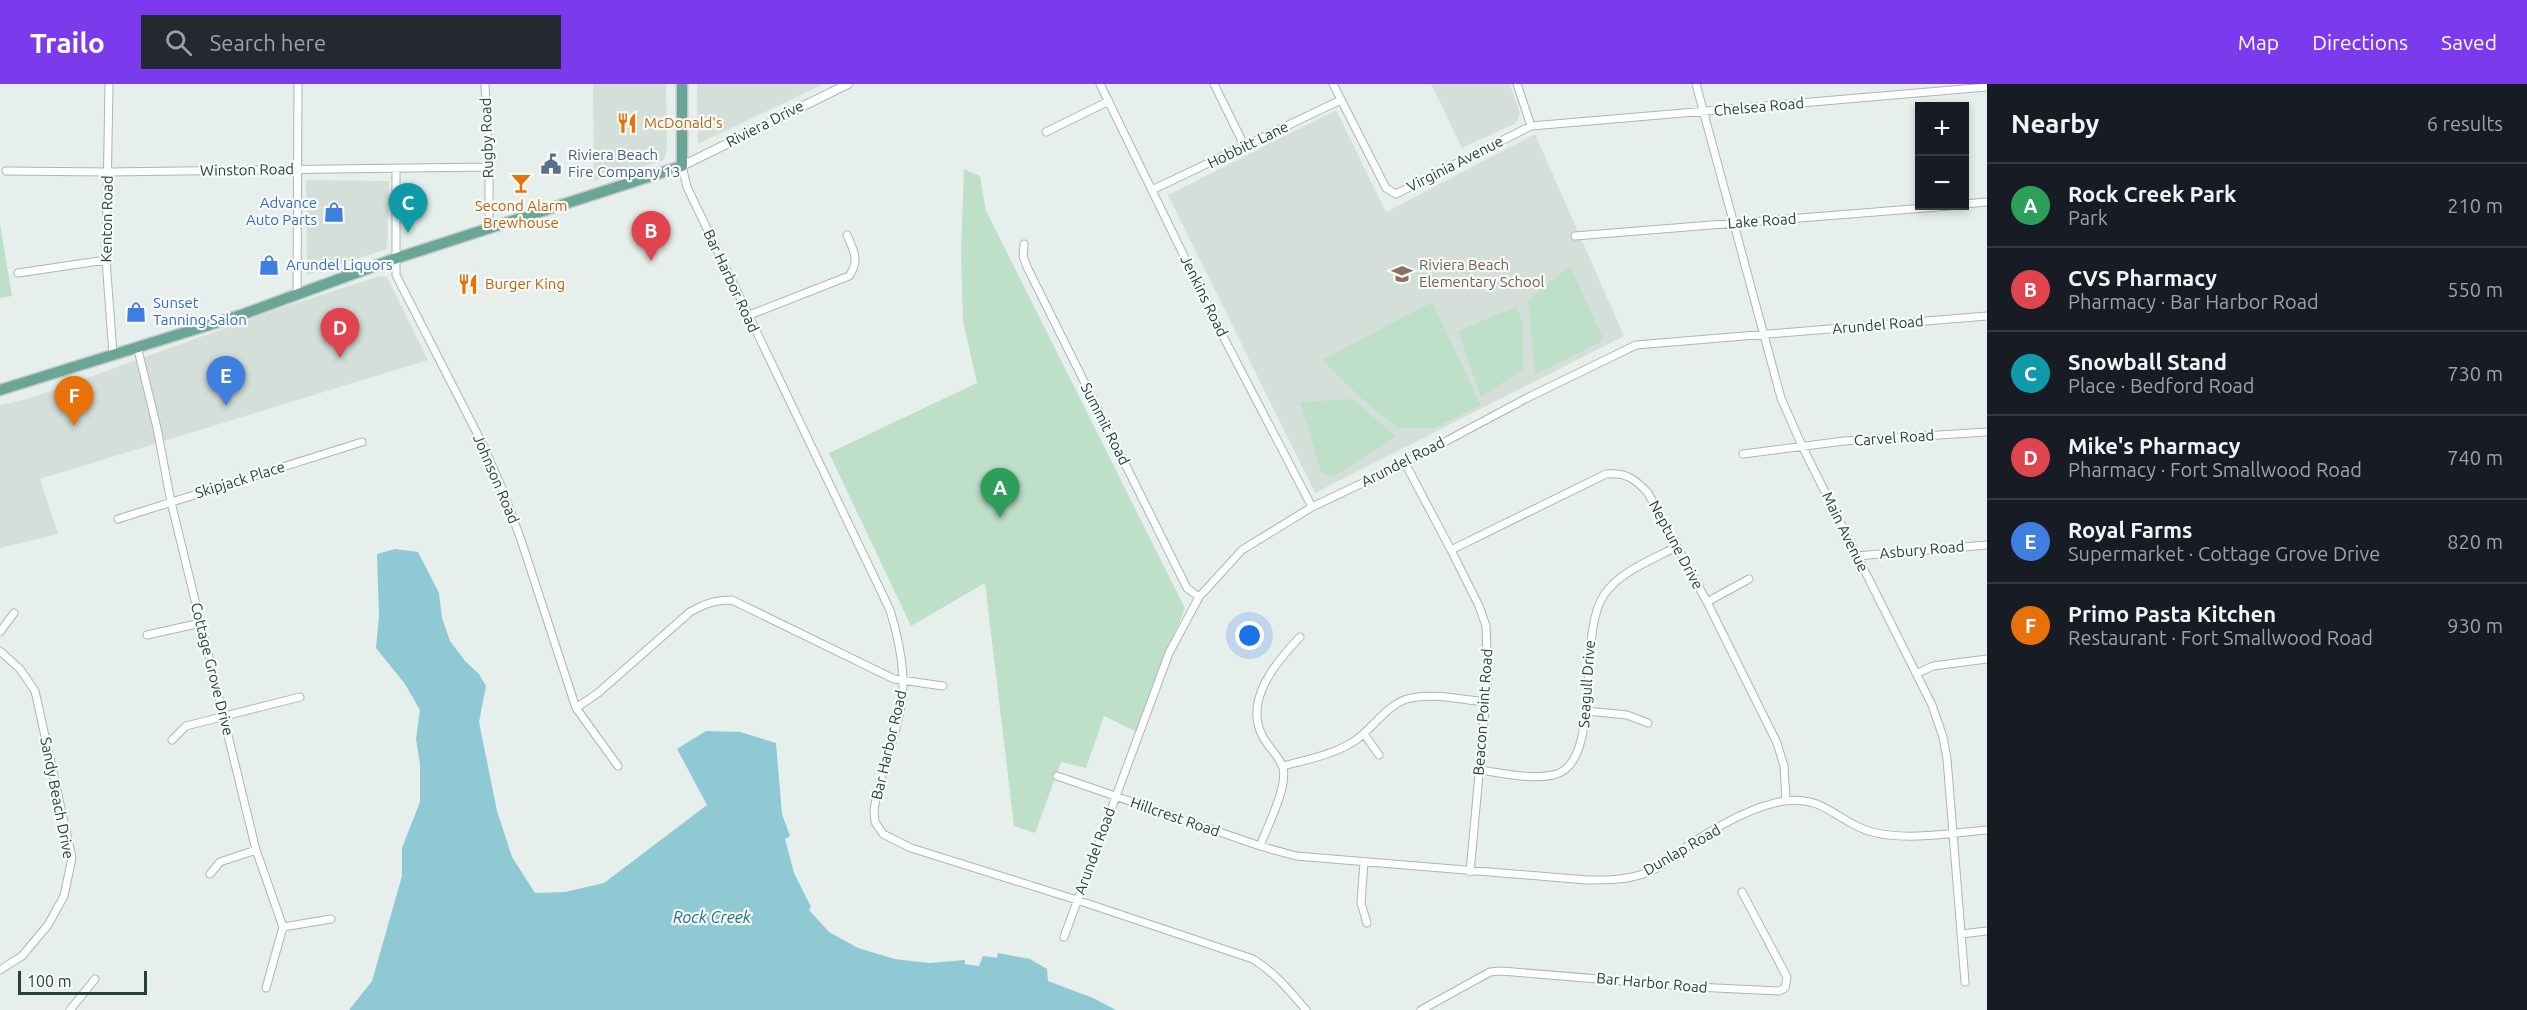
<!DOCTYPE html>
<html lang="en">
<head>
<meta charset="utf-8">
<style>
  body { margin:0; font-family:Ubuntu,sans-serif; background:#242831; color:#f1f3f6 }
  .controls { position:absolute; right:18px; top:18px; display:grid; overflow:hidden; border-radius:0px; box-shadow:0 3px 9px #0003 }
  .controls button { width:54px; height:54px; display:grid; place-items:center; padding:0; border:0; border-bottom:2px solid #363941; background:#171b24; color:#f1f3f6; font:30px sans-serif }
  .scale { position:absolute; left:18px; bottom:15px; width:129px; box-sizing:border-box; padding-left:6px; border:3px solid #24423a; border-top:0; font-size:16px; line-height:21px; white-space:nowrap; color:#24423a; -webkit-text-stroke:4px #f7fbf9; paint-order:stroke }
  .you { position:absolute; left:1250px; top:552px; width:21px; height:21px; margin:-15px; border:4px solid #fff; border-radius:50%; background:#1a73e8; box-shadow:0 0 0 9px #1a73e833 }
  .badge { display:grid; place-items:center; width:39px; height:39px; border-radius:50%; background:#7c3aed; color:#fff; font-size:20px; font-weight:700 }
  .pin { position:absolute; translate:-50% -50px; filter:drop-shadow(0 2px 3px #0008) }
  .pin::after { content:''; position:absolute; top:32px; width:21px; height:18px; background:inherit; clip-path:polygon(0 0,100% 0,50% 100%) }
  .list { margin:0; padding:0; list-style:none }
  h2 { display:flex; justify-content:space-between; align-items:center; height:78px; margin:0; padding:0 24px; font-size:26px }
  h2 small { font-size:20px; font-weight:400; color:#9ea1a6 }
  .list li { display:grid; grid-template-columns:39px 1fr auto; gap:18px; align-items:center; box-sizing:border-box; height:84px; padding:0 24px; border-top:2px solid #363941 }
  .list b { display:block; font-size:22px; white-space:nowrap }
  .list p { margin:0; font-size:20px; white-space:nowrap; color:#9ea1a6 }
  .list em { font-size:20px; font-style:normal; color:#9ea1a6 }
  .icon { flex:none; width:33px; height:33px; fill:none; stroke:currentColor; stroke-width:2; stroke-linecap:round; stroke-linejoin:round }
  .map { position:relative; flex:none; width:1987px; height:926px; overflow:hidden }
  header { display:flex; align-items:center; gap:36px; box-sizing:border-box; height:84px; padding:0 30px; background:#7c3aed; color:#fff }
  header strong { font-size:28px }
  nav { display:flex; gap:33px; margin-inline-start:auto; font-size:21px }
  .search { width:420px; height:54px; background:#242831; display:flex; align-items:center; gap:15px; box-sizing:border-box; padding:0 21px; border-radius:0px; color:#9ea1a6; font-size:22px }
  main { display:flex }
  aside { flex:1; background:#171b24 }
  .map>svg:first-child { display:block }
  .built { fill:#d4dfda }
  .green { fill:#bfe0c8 }
  .water { fill:#8ec9d4 }
  .lines { fill:none; stroke-linecap:round; stroke-linejoin:round }
  .minor-casing { stroke:#a8b8b2; stroke-width:9 }
  .tertiary-casing { stroke:#a8b8b2; stroke-width:10 }
  .primary-casing { stroke:#c2cac8; stroke-width:13 }
  .minor { stroke:#fff; stroke-width:7 }
  .tertiary { stroke:#fff; stroke-width:8 }
  .primary { stroke:#6aa596; stroke-width:10 }
  .labels { text-anchor:middle; stroke-width:4.5; stroke-linejoin:round; paint-order:stroke }
  .street-label { font-size:15px; fill:#24423a; stroke:#f7fbf9 }
  .food-label { font-size:15px; fill:#c56008; stroke:#f7fbf9; text-anchor:start }
  .service-label { font-size:15px; fill:#4e5e75; stroke:#f7fbf9; text-anchor:start }
  .shop-label { font-size:15px; fill:#366cbe; stroke:#f7fbf9; text-anchor:start }
  .education-label { font-size:15px; fill:#785e54; stroke:#f7fbf9; text-anchor:start }
  .water-label { font-size:16px; font-style:italic; fill:#1c6f80; stroke:#f7fbf9 }
</style>
</head>
<body>
<header>
<strong>Trailo</strong>
<div class="search"><svg class="icon" aria-label="search" viewBox="0 0 24 24"><circle cx="10" cy="10" r="6"/><path d="M15 15l6 6"/></svg>Search here</div>
<nav><a>Map</a><a>Directions</a><a>Saved</a></nav>
</header>
<main>
<div class="map">
<svg width="1987" height="926" viewBox="0 0 1987 926">
  <rect width="100%" height="100%" fill="#e6efeb"/>
  <path class="built" d="M 593,0 L 666,0 L 667,64 L 664,76 L 594,97 Z
    M 697,0 L 824,0 L 698,60 Z
    M 1431,0 L 1510,0 L 1520,30 L 1516,39 L 1462,64 Z
    M 1336,26 L 1386,128 L 1535,50 L 1624,252 L 1315,409 L 1168,111 Z
    M 306,96 L 389,97 L 387,165 L 307,191 Z
    M 380,192 L 387,193 L 428,276 L 40,395 L 58,450 L 0,464 L 0,321 L 31,314 L 278,225 Z"/>
  <path class="green" d="M 964,85 L 980,92 L 986,127 L 1185,524 L 1137,648 L 1104,632 L 1086,684 L 1061,678 L 1035,749 L 1014,742 L 985,499 L 911,542 L 829,369 L 977,299 L 963,237 L 961,168 Z
    M 0,140 L 12,212 L 0,214 Z
    M 1570,182 L 1604,256 L 1535,291 L 1528,216 Z
    M 1432,218 L 1481,321 L 1434,344 L 1397,344 L 1363,316 L 1322,276 Z
    M 1517,222 L 1523,240 L 1523,285 L 1481,313 L 1458,247 Z
    M 1354,315 L 1396,353 L 1333,393 L 1321,388 L 1300,318 Z"/>
  <path class="water" d="M 395,465 L 418,468 L 439,509 L 442,534 L 450,557 L 465,577 L 479,590 L 486,602 L 479,638 L 497,727 L 512,773 L 535,809 L 565,808 L 604,799 L 707,721 L 677,665 L 706,647 L 740,648 L 776,659 L 782,730 L 790,752 L 785,755 L 794,789 L 811,823 L 809,826 L 829,848 L 858,864 L 895,875 L 910,877 L 930,879 L 965,876 L 965,880 L 979,882 L 983,872 L 997,874 L 998,869 L 1030,875 L 1047,885 L 1048,897 L 1093,914 L 1116,926 L 349,926 L 372,897 L 402,792 L 402,764 L 420,718 L 420,680 L 416,655 L 420,626 L 405,600 L 376,564 L 379,532 L 377,470 Z"/>
  <g class="lines">
    <g class="minor-casing">
      <path id="minor" d="M 109,0 L 106,176 L 113,270
        M 485,0 L 489,83 L 489,145
        M 1100,0 L 1225,256 L 1312,423
        M 1214,0 L 1245,63
        M 1333,0 L 1386,104 L 1396,110 L 1531,42 L 1987,3
        M 1517,0 L 1531,42
        M 1696,0 L 1781,314 L 1802,362 L 1932,621 L 1943,653 L 1947,675 L 1965,898
        M 1046,48 L 1109,17
        M 682,82 L 687,103 L 890,526 C 897,549 902,570 903,594 C 904,639 881,682 874,726 L 875,738 L 883,750 L 911,764 L 1077,816 L 1253,875 C 1274,888 1290,907 1306,926
        M 396,85 L 396,191 L 483,361 L 503,407 L 521,456 L 576,624 L 618,682
        M 6,87 L 108,88 L 489,83
        M 1154,105 L 1341,16
        M 1964,120 L 1987,118
        M 1575,152 L 1950,122
        M 1024,160 L 1023,172 L 1027,183 L 1187,504 L 1199,513
        M 18,189 L 106,176
        M 297,212 L 298,0
        M 747,232 L 849,192 C 860,177 854,167 847,151
        M 137,262 L 157,344 L 171,418 L 256,766 L 283,843 L 266,904
        M 1743,370 L 1844,357 L 1987,348
        M 1405,379 L 1451,466 L 1479,522 L 1486,542 L 1488,593 L 1470,788
        M 118,435 L 362,358
        M 1451,466 L 1606,390 C 1626,388 1635,395 1648,409 L 1707,518 L 1777,659 L 1784,682 L 1786,717
        M 1856,472 L 1987,461
        M 1707,518 L 1749,495
        M 0,548 L 14,529
        M 147,551 L 201,539
        M 0,567 L 20,585 L 35,607 L 72,774 L 64,812 L 48,841 L 22,872 L 0,886
        M 1916,590 L 1933,582 L 1987,575
        M 576,624 L 598,609 L 690,528 C 704,520 715,516 732,516 L 894,595 L 943,602
        M 1586,627 L 1627,631 L 1648,639
        M 1364,650 L 1379,671
        M 172,656 L 186,642 L 300,613
        M 1283,682 C 1306,676 1332,671 1353,658 C 1372,646 1385,622 1407,615 C 1431,608 1462,616 1486,618
        M 1480,686 C 1503,689 1530,696 1553,691 C 1604,682 1576,551 1604,511 C 1620,487 1652,476 1676,463
        M 1057,692 L 1260,762 L 1296,772 L 1587,796 C 1608,796 1627,796 1646,789 C 1663,783 1678,769 1692,759 C 1718,742 1753,722 1784,717 C 1825,711 1838,739 1872,748 C 1906,757 1953,749 1987,746
        M 1260,762 C 1267,743 1288,703 1283,684 C 1280,673 1268,663 1263,653 C 1243,617 1276,578 1300,553
        M 1364,778 L 1361,819 L 1367,839
        M 210,790 L 220,778 L 256,766
        M 283,843 L 331,835
        M 1961,850 L 1987,847
        M 1064,853 L 1169,569 L 1199,513 L 1242,466 L 1312,423 L 1405,379 L 1527,314 L 1636,261 L 1987,232
        M 70,926 L 95,895
        M 1421,926 L 1490,888 L 1501,887 L 1696,903 L 1779,907 L 1785,904 L 1787,893 L 1742,808"/>
    </g>
    <g class="tertiary-casing">
      <path id="tertiary" d="M 682,82 L 848,0"/>
    </g>
    <g class="primary-casing">
      <path id="primary" d="M 0,306 L 241,231 L 394,175 L 682,82 L 682,0"/>
    </g>
    <use href="#minor" class="minor"/>
    <use href="#tertiary" class="tertiary"/>
    <use href="#primary" class="primary"/>
  </g>
  <defs>
    <g id="restaurant-bare" transform="scale(1.62)"><path d="M-5-6h1v4h1v-4h1v4h1v-4h1v5L-1.5 .5V6h-2V.5L-5-1ZM5-6V6H3V1.5H1.5Q1.5-4 5-6Z" fill="#e8710a" stroke="#f7fbf9" stroke-width="2.5" paint-order="stroke"/></g>
    <g id="civic-bare" transform="scale(1.62)"><path d="M-.6-6.5H3V-4.5H.6V-3L4-1V1h2V6H-6V1h2V-1L-.6-3ZM-1.2 2.5V6h2.4V2.5Z" fill="#5c6f8a" stroke="#f7fbf9" stroke-width="2.5" paint-order="stroke"/></g>
    <g id="bar-bare" transform="scale(1.62)"><path d="M-6-5H6L.8 .8V4.5H3.5V6h-7V4.5H-.8V.8Z" fill="#e8710a" stroke="#f7fbf9" stroke-width="2.5" paint-order="stroke"/></g>
    <g id="shop-bare" transform="scale(1.62)"><path d="M-5-2.5h2.3a2.7 3.5 0 0 1 5.4 0H5L5.5 6h-11ZM-1.5-2.5h3a1.5 2.3 0 0 0-3 0Z" fill="#3f7fe0" stroke="#f7fbf9" stroke-width="2.5" paint-order="stroke"/></g>
    <g id="school-bare" transform="scale(1.62)"><path d="M0-5L7-2L0 1L-7-2ZM-4 1L0 2.5L4 1V4Q0 6-4 4Z" fill="#8d6e63" stroke="#f7fbf9" stroke-width="2.5" paint-order="stroke"/></g>
  </defs>
  <g fill-rule="evenodd">
    <use href="#restaurant-bare" x="627" y="39"/>
    <use href="#civic-bare" x="551" y="80"/>
    <use href="#bar-bare" x="521" y="99"/>
    <use href="#shop-bare" x="334" y="128"/>
    <use href="#shop-bare" x="269" y="181"/>
    <use href="#school-bare" x="1402" y="190"/>
    <use href="#restaurant-bare" x="468" y="200"/>
    <use href="#shop-bare" x="136" y="228"/>
  </g>
  <g class="labels">
    <g class="street-label">
      <text transform="translate(1759 23) rotate(-5)" y="5">Chelsea Road</text>
      <text transform="translate(765 40) rotate(-27)" y="5">Riviera Drive</text>
      <text transform="translate(487 54) rotate(-92)" y="5">Rugby Road</text>
      <text transform="translate(1248 61) rotate(-26)" y="5">Hobbitt Lane</text>
      <text transform="translate(1455 80) rotate(-27)" y="5">Virginia Avenue</text>
      <text transform="translate(247 86) rotate(-1)" y="5">Winston Road</text>
      <text transform="translate(107 135) rotate(-89)" y="5">Kenton Road</text>
      <text transform="translate(1762 137) rotate(-4)" y="5">Lake Road</text>
      <text transform="translate(731 197) rotate(65)" y="5">Bar Harbor Road</text>
      <text transform="translate(1204 212) rotate(64)" y="5">Jenkins Road</text>
      <text transform="translate(1878 241) rotate(-5)" y="5">Arundel Road</text>
      <text transform="translate(1105 340) rotate(63)" y="5">Summit Road</text>
      <text transform="translate(1894 354) rotate(-4)" y="5">Carvel Road</text>
      <text transform="translate(1403 378) rotate(-27)" y="5">Arundel Road</text>
      <text transform="translate(496 395) rotate(67)" y="5">Johnson Road</text>
      <text transform="translate(240 396) rotate(-17)" y="5">Skipjack Place</text>
      <text transform="translate(1845 448) rotate(64)" y="5">Main Avenue</text>
      <text transform="translate(1676 461) rotate(62)" y="5">Neptune Drive</text>
      <text transform="translate(1922 466) rotate(-5)" y="5">Asbury Road</text>
      <text transform="translate(212 585) rotate(76)" y="5">Cottage Grove Drive</text>
      <text transform="translate(1587 600) rotate(-86)" y="5">Seagull Drive</text>
      <text transform="translate(1483 628) rotate(-86)" y="5">Beacon Point Road</text>
      <text transform="translate(889 661) rotate(-77)" y="5">Bar Harbor Road</text>
      <text transform="translate(57 714) rotate(79)" y="5">Sandy Beach Drive</text>
      <text transform="translate(1175 733) rotate(19)" y="5">Hillcrest Road</text>
      <text transform="translate(1682 766) rotate(-30)" y="5">Dunlap Road</text>
      <text transform="translate(1095 767) rotate(-70)" y="5">Arundel Road</text>
      <text transform="translate(1652 899) rotate(5)" y="5">Bar Harbor Road</text>
    </g>
    <g class="food-label">
      <text x="644" y="44">McDonald's</text>
      <text x="521" y="127" text-anchor="middle">Second Alarm<tspan x="521" dy="17">Brewhouse</tspan></text>
      <text x="485" y="205">Burger King</text>
    </g>
    <g class="service-label">
      <text x="568" y="76">Riviera Beach<tspan x="568" dy="17">Fire Company 13</tspan></text>
    </g>
    <g class="shop-label">
      <text x="317" y="124" text-anchor="end">Advance<tspan x="317" dy="17">Auto Parts</tspan></text>
      <text x="286" y="186">Arundel Liquors</text>
      <text x="153" y="224">Sunset<tspan x="153" dy="17">Tanning Salon</tspan></text>
    </g>
    <g class="education-label">
      <text x="1419" y="186">Riviera Beach<tspan x="1419" dy="17">Elementary School</tspan></text>
    </g>
    <g class="water-label">
      <text x="712" y="839">Rock Creek</text>
    </g>
  </g>
</svg>
<div class="controls">
<button>+</button>
<button>−</button>
</div>
<div class="scale">100 m</div>
<div class="you"></div>
<div class="pin badge" style="left:1000px;top:434px;background:#2e9e5b">A</div>
<div class="pin badge" style="left:651px;top:177px;background:#e0444e">B</div>
<div class="pin badge" style="left:408px;top:149px;background:#0f9aa8">C</div>
<div class="pin badge" style="left:340px;top:274px;background:#e0444e">D</div>
<div class="pin badge" style="left:226px;top:322px;background:#3f7fe0">E</div>
<div class="pin badge" style="left:74px;top:342px;background:#e8710a">F</div>
</div>
<aside>
<h2>Nearby<small>6 results</small></h2>
<ul class="list">
<li><span class="badge" style="background:#2e9e5b">A</span><div><b>Rock Creek Park</b><p>Park</p></div><em>210 m</em></li>
<li><span class="badge" style="background:#e0444e">B</span><div><b>CVS Pharmacy</b><p>Pharmacy · Bar Harbor Road</p></div><em>550 m</em></li>
<li><span class="badge" style="background:#0f9aa8">C</span><div><b>Snowball Stand</b><p>Place · Bedford Road</p></div><em>730 m</em></li>
<li><span class="badge" style="background:#e0444e">D</span><div><b>Mike's Pharmacy</b><p>Pharmacy · Fort Smallwood Road</p></div><em>740 m</em></li>
<li><span class="badge" style="background:#3f7fe0">E</span><div><b>Royal Farms</b><p>Supermarket · Cottage Grove Drive</p></div><em>820 m</em></li>
<li><span class="badge" style="background:#e8710a">F</span><div><b>Primo Pasta Kitchen</b><p>Restaurant · Fort Smallwood Road</p></div><em>930 m</em></li>
</ul>
</aside>
</main>
</body>
</html>
